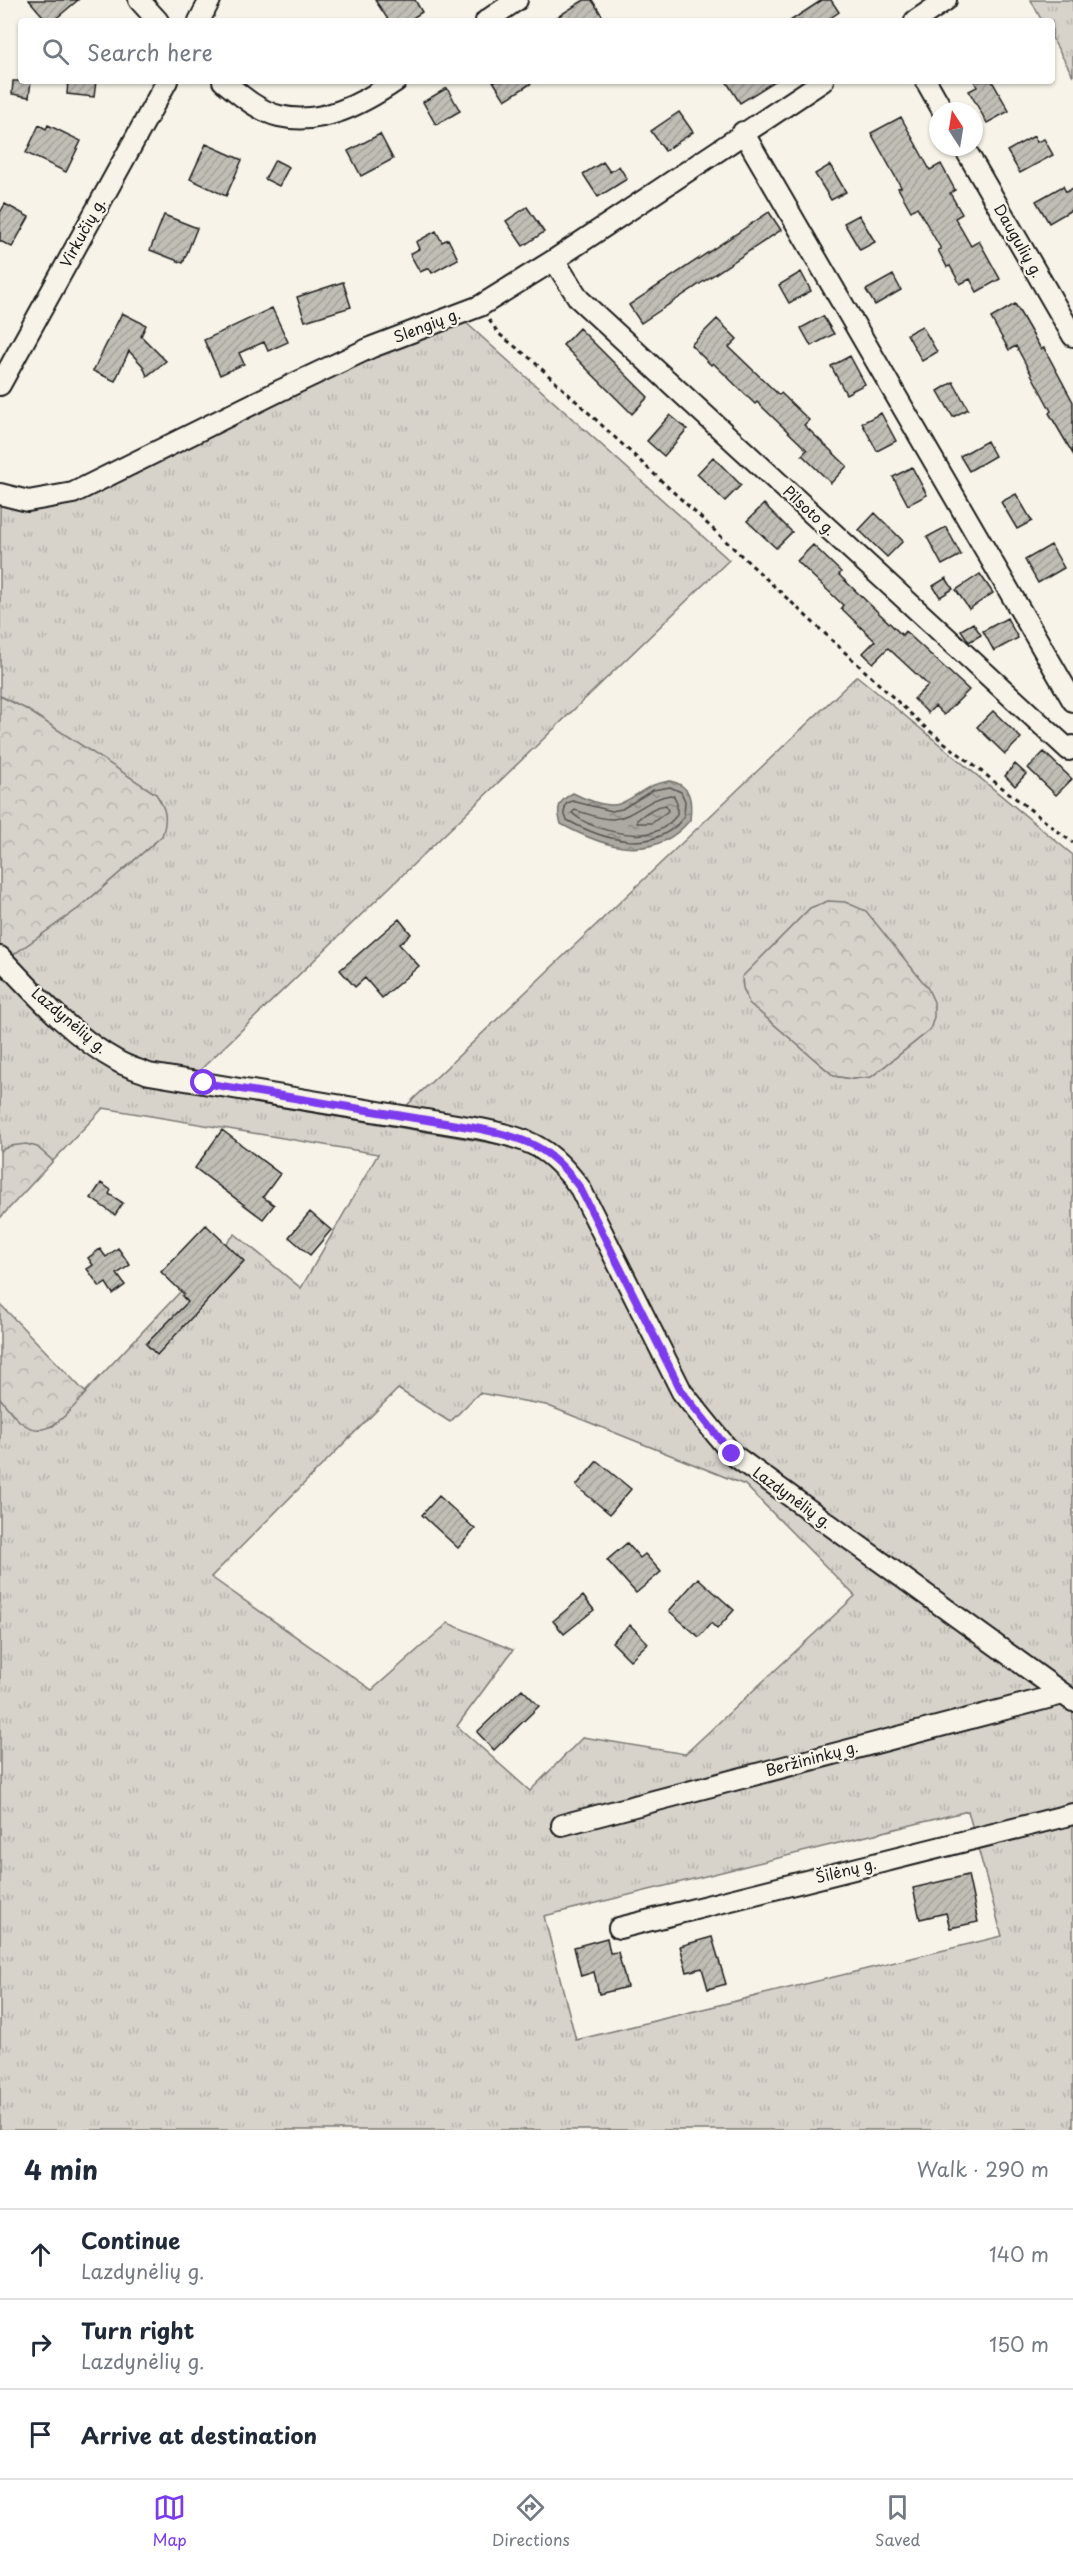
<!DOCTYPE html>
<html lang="en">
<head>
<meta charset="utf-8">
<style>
  body { margin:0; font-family:"Playpen Sans",sans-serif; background:#f6f6f7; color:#1f2937 }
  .compass { position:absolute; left:929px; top:102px; width:54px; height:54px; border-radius:50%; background:#fff; box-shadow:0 2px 4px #0004; rotate:348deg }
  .stop { position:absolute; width:18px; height:18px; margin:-14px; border:4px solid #7c3aed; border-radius:50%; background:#fff }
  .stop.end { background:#7c3aed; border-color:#fff; box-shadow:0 2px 6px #0008 }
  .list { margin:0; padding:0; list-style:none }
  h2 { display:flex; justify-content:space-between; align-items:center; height:78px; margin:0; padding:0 24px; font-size:26px }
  h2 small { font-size:20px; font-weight:400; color:#747a83 }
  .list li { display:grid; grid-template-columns:39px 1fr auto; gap:18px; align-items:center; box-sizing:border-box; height:90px; padding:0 24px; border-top:2px solid #e0e1e3 }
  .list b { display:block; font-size:22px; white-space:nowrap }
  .list p { margin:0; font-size:20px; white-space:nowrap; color:#747a83 }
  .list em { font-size:20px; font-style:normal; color:#747a83 }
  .icon { flex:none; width:33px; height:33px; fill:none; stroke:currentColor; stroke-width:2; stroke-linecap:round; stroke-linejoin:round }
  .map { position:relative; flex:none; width:1073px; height:2130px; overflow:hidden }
  .search { position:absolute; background:#fff; box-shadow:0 2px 4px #0004; left:18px; right:18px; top:18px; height:66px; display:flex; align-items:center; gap:15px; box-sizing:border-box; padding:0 21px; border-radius:6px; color:#747a83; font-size:22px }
  .sheet { height:348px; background:#fff }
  nav { display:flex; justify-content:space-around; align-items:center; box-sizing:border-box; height:84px; border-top:2px solid #e0e1e3; background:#fff; font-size:16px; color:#747a83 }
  nav a { display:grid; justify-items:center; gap:3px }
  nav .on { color:#7c3aed }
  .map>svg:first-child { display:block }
  .grass { fill:url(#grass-tufts); stroke:#7a7874; stroke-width:1.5; fill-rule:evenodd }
  .forest { fill:url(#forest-crowns); stroke:#7a7874; stroke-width:1.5 }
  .water { fill:url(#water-ripples); stroke:#72716c; stroke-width:1.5 }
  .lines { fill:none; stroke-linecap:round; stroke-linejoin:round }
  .shore { stroke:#565452; stroke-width:1.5 }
  .building { fill:url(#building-hatch); stroke:#1c1c1c; stroke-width:1.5 }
  .street-casing { stroke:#1c1c1c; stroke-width:24 }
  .path { stroke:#1c1c1c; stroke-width:3; stroke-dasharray:4.5 4.5; stroke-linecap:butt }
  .street { stroke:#f7f3e8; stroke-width:20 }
  .route { stroke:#7c3aed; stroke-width:8 }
  .labels { text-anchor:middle; stroke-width:4.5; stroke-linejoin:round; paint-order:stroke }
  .street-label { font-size:15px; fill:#1c1c1c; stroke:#f7f3e8 }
</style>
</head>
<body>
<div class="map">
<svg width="1073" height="2130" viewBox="0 0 1073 2130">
  <defs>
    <pattern id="grass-tufts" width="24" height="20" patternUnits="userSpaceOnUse" patternTransform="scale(1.5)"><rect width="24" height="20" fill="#d7d3cb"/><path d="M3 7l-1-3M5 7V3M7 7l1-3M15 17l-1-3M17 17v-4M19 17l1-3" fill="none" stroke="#b8b5ae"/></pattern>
    <pattern id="forest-crowns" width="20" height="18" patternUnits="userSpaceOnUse" patternTransform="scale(1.5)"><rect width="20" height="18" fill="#d7d3cb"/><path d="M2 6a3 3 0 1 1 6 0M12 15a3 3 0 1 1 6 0" fill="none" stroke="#b8b5ae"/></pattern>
    <pattern id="water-ripples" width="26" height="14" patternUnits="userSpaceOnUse" patternTransform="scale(1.5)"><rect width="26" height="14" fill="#aca9a2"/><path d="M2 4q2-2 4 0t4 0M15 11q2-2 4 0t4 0" fill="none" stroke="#8b8983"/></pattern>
    <pattern id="building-hatch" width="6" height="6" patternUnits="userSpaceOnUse" patternTransform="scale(1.5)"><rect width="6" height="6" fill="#c0beb5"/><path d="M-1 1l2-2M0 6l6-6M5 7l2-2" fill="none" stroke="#a4a39b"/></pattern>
  </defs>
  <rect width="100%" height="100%" fill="#f7f3e8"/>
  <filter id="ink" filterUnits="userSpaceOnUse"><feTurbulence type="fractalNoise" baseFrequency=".0167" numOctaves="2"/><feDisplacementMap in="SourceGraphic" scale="12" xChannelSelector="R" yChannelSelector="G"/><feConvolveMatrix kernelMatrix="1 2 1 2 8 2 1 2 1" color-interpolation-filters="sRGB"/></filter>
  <g filter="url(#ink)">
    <path class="grass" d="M 1031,0 L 1073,0 L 1073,76 L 1052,38 L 1052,21 L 1042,21 Z
      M 463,320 L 729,560 L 195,1075 C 106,1060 71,1017 10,957 L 79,908 L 162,836 L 26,709 L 0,696 L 0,501 L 29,508 L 422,334 Z
      M 857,676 L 1073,855 L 1073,1691 L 750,1457 L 725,1434 L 691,1391 L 571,1163 L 403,1109 ZM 750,1003 L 930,1030 L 871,1077 L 852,1079 L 834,1076 Z
      M 0,966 L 131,1077 L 169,1088 L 520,1148 C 528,1152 538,1154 545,1159 C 575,1181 595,1231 611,1263 C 645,1331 674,1403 725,1461 L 1073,1712 L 1073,2130 L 0,2130 L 0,1398 C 18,1419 24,1433 53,1426 L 235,1234 L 301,1288 L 378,1154 L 103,1108 L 53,1161 C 36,1146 23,1140 0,1151 ZM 398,1389 L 450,1422 L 479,1393 L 546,1405 L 745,1485 L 855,1596 L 685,1754 L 583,1737 L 530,1791 L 457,1726 L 513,1650 L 448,1623 L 372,1690 L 211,1577 ZM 968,1811 L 1002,1936 L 576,2040 L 544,1916 Z"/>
    <path class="forest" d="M 0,696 L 26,709 L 156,794 C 166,809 168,818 162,836 L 79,908 L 10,957 L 0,945 Z
      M 828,901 L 845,902 L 866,911 L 927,987 L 934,1002 L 934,1017 L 930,1030 L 871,1077 L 852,1079 L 834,1076 L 749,1003 L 743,988 L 742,977 L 810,908 Z
      M 26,1144 L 37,1147 L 53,1161 L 0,1218 L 0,1151 L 10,1146 Z
      M 0,1304 L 86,1393 C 70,1410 48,1443 22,1423 C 13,1417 7,1406 0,1398 Z"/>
    <path class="water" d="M 670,781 C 692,785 692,802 690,820 C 653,864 605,848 561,824 C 556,808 558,801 573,793 C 584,799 607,808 619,804 C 640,796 643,785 670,781 Z"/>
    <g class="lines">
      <path class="shore" d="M 670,787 L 681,792 L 685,801 L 684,817 C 654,856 603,840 567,820 L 564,813 L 566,804 L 572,801 L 612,811 L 622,809 L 653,790 Z
        M 670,795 L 674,796 L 677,803 L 677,815 C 672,821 666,827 659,830 C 635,841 590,829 572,813 L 575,810 C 585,813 602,820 613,819 C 634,817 648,798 670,795 Z
        M 666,805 L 668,811 L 652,823 L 637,823 L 637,820 C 645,813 655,806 666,805 Z"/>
    </g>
    <path class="building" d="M 29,0 L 78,0 L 53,21 L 47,21 Z
      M 375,0 L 415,0 L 422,12 L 408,21 L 389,21 Z
      M 584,0 L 592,0 L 603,17 L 597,21 L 551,21 Z
      M 822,0 L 831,0 L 839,12 L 826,21 L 790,21 Z
      M 13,81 L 31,81 L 29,97 L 12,94 Z
      M 68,81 L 96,81 L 94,97 L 67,94 Z
      M 493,81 L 535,81 L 505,100 Z
      M 726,81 L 775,81 L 740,103 Z
      M 974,81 L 992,81 L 1009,111 L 987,123 L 969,91 L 977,87 Z
      M 447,88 L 460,111 L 436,125 L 423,102 Z
      M 679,112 L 693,132 L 665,151 L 651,131 Z
      M 901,117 L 930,170 L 941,164 L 955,190 L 950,193 L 962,214 L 955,218 L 971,246 L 979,241 L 1000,279 L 977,292 L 970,279 L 960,284 L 950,266 L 947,267 L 938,250 L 941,249 L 917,207 L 911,211 L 898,188 L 901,187 L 871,133 Z
      M 39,125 L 46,129 L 48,125 L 81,141 L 66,172 L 26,153 Z
      M 380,134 L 393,159 L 361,176 L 348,151 Z
      M 1034,136 L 1037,142 L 1044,139 L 1053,155 L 1020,173 L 1007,151 Z
      M 206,144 L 242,160 L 226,196 L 190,179 Z
      M 275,160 L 289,167 L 279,186 L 265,179 Z
      M 603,162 L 610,172 L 619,166 L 627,179 L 598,197 L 583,174 Z
      M 830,165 L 846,192 L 831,200 L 815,174 Z
      M 1063,186 L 1066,192 L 1073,188 L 1073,209 L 1049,223 L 1036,201 Z
      M 5,204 L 29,217 L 12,247 L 0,241 L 0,213 Z
      M 527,207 L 544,232 L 523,246 L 506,221 Z
      M 769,212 L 781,230 L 641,323 L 629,305 Z
      M 164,215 L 197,228 L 183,263 L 150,250 Z
      M 859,215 L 875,242 L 860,250 L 844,223 Z
      M 436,231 L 442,242 L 448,239 L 458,259 L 432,273 L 429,268 L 420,272 L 410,254 L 419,249 L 416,242 Z
      M 801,272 L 811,291 L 789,303 L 779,285 Z
      M 893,275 L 901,290 L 875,305 L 866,290 Z
      M 343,282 L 351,307 L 305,321 L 297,297 Z
      M 1015,304 L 1041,349 L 1044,348 L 1073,402 L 1073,454 L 1049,413 L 1051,411 L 1016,346 L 1009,350 L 991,318 Z
      M 272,308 L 288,342 L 268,351 L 264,342 L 239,353 L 244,364 L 220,375 L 204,340 Z
      M 122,313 L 146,325 L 141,336 L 166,361 L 147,376 L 143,366 L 129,351 L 115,381 L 93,371 Z
      M 823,316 L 834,334 L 811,346 L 801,328 Z
      M 717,319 L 737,339 L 729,347 L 779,395 L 781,393 L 809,420 L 804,425 L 847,466 L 831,483 L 802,455 L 807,450 L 757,402 L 755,404 L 713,363 L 711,365 L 691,345 Z
      M 922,326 L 937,352 L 922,361 L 907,334 Z
      M 579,328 L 648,397 L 632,414 L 563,345 Z
      M 850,356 L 865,384 L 846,394 L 831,366 Z
      M 953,382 L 968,409 L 953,417 L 938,391 Z
      M 881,413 L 896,441 L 877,451 L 862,423 Z
      M 670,415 L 687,429 L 664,456 L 647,441 Z
      M 987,441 L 995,456 L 969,471 L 960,456 Z
      M 713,457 L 741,485 L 725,501 L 697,474 Z
      M 912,467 L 927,495 L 908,505 L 893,477 Z
      M 1016,494 L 1032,521 L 1017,529 L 1001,502 Z
      M 764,504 L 792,532 L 776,548 L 747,521 Z
      M 875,513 L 903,541 L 887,557 L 859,530 Z
      M 946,527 L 961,555 L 942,565 L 927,537 Z
      M 813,545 L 841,572 L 839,575 L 902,635 L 905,631 L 969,690 L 944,715 L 935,706 L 928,713 L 914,699 L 928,685 L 888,648 L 873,663 L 863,653 L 875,641 L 841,608 L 843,605 L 797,561 Z
      M 1051,545 L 1064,568 L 1038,583 L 1025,560 Z
      M 980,574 L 993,593 L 969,609 L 956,590 Z
      M 946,578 L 953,589 L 940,597 L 933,586 Z
      M 1007,618 L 1018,638 L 994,651 L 983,631 Z
      M 973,623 L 981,635 L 969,642 L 961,630 Z
      M 993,711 L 1021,738 L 1005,754 L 977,727 Z
      M 1044,752 L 1072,779 L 1056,795 L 1028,768 Z
      M 1015,764 L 1026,774 L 1015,786 L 1005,776 Z
      M 399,919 L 411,934 L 399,944 L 419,966 L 382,998 L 365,978 L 355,987 L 340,970 Z
      M 222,1130 L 280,1174 L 263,1197 L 274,1205 L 263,1219 L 195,1168 Z
      M 101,1183 L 111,1190 L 109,1194 L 123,1203 L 115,1215 L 91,1198 Z
      M 310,1212 L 331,1230 L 310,1255 L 289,1237 Z
      M 206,1225 L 244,1261 L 157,1355 L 146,1344 L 188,1302 L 182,1296 L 184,1294 L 161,1272 Z
      M 118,1248 L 130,1265 L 117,1274 L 125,1285 L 113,1294 L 106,1283 L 100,1287 L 87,1269 L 93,1265 L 88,1258 L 100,1249 L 106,1257 Z
      M 597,1461 L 631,1489 L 610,1514 L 576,1486 Z
      M 439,1496 L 475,1529 L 458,1548 L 422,1515 Z
      M 627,1543 L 640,1558 L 645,1554 L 661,1572 L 636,1593 L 607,1560 Z
      M 698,1578 L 734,1610 L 717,1629 L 711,1623 L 699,1637 L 669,1611 Z
      M 583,1596 L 594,1610 L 564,1634 L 553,1621 Z
      M 630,1625 L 648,1643 L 630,1660 L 612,1642 Z
      M 522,1689 L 539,1706 L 494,1750 L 477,1732 Z
      M 968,1875 L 978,1922 L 950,1928 L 946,1913 L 920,1919 L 913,1888 Z
      M 712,1937 L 726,1984 L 708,1989 L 702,1968 L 687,1972 L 680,1946 Z
      M 607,1938 L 610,1953 L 618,1952 L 627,1987 L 599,1994 L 594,1972 L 581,1976 L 574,1947 Z"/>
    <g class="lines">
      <g class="street-casing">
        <path id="street" d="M 139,0 L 158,21
          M 199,21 L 210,0
          M 486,21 L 517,0
          M 915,21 L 946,0
          M 223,81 C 239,94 258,111 279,116 C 321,126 362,104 396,81
          M 926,81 L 943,111
          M 743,132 L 1073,701
          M 964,147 L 1073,336
          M 554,260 L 579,299 L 1069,750 L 1073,746
          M 0,385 L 167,81
          M 0,494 L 28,501 L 73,493 L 279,391 L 372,347 L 480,306 L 554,260 L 823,81
          M 0,957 C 35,994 73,1037 119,1062 C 128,1067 139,1070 149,1074 L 481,1129 C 530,1139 550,1147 580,1188 L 682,1392 L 732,1454 L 1073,1701
          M 562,1825 L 1063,1694
          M 619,1928 L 1073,1814"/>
      </g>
      <path class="path" d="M 489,320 L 499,334 L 531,359 L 927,729 L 1073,843"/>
      <use href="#street" class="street"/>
    </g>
  </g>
  <g class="lines" filter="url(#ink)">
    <path class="route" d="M 204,1083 L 481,1129 C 529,1139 551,1148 580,1188 L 682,1392 L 732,1454"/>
  </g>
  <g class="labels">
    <g class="street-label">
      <text transform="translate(83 233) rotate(-61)" y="5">Virkučių g.</text>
      <text transform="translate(1018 241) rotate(60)" y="5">Daugulių g.</text>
      <text transform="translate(427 326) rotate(-21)" y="5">Slengių g.</text>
      <text transform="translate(809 511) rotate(43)" y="5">Pilsoto g.</text>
      <text transform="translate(69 1021) rotate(40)" y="5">Lazdynėlių g.</text>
      <text transform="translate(792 1498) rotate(36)" y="5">Lazdynėlių g.</text>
      <text transform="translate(812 1759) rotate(-15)" y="5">Beržininkų g.</text>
      <text transform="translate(846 1871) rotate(-14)" y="5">Šilėnų g.</text>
    </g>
  </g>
</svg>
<svg class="compass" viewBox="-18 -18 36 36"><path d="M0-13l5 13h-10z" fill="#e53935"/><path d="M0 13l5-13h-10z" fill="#747a83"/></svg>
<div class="stop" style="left:204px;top:1083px"></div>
<div class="stop end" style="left:732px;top:1454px"></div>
<div class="search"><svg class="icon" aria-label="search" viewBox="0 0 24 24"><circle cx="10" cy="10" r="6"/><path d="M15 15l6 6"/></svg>Search here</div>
</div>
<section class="sheet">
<h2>4 min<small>Walk · 290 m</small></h2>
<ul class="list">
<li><svg class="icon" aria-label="ahead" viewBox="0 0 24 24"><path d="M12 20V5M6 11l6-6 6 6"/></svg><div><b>Continue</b><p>Lazdynėlių g.</p></div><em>140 m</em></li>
<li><svg class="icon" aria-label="right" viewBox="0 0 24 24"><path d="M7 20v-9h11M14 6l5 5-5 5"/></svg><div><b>Turn right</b><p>Lazdynėlių g.</p></div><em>150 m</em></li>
<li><svg class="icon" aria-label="arrive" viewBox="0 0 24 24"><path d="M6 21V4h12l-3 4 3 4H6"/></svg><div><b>Arrive at destination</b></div></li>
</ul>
</section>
<nav>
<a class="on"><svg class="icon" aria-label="map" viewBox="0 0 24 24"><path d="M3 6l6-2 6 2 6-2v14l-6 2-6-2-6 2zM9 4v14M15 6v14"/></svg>Map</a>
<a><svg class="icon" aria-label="directions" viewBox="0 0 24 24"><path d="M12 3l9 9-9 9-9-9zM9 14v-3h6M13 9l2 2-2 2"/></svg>Directions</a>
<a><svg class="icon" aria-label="saved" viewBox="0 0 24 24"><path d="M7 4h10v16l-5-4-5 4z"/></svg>Saved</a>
</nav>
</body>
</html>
